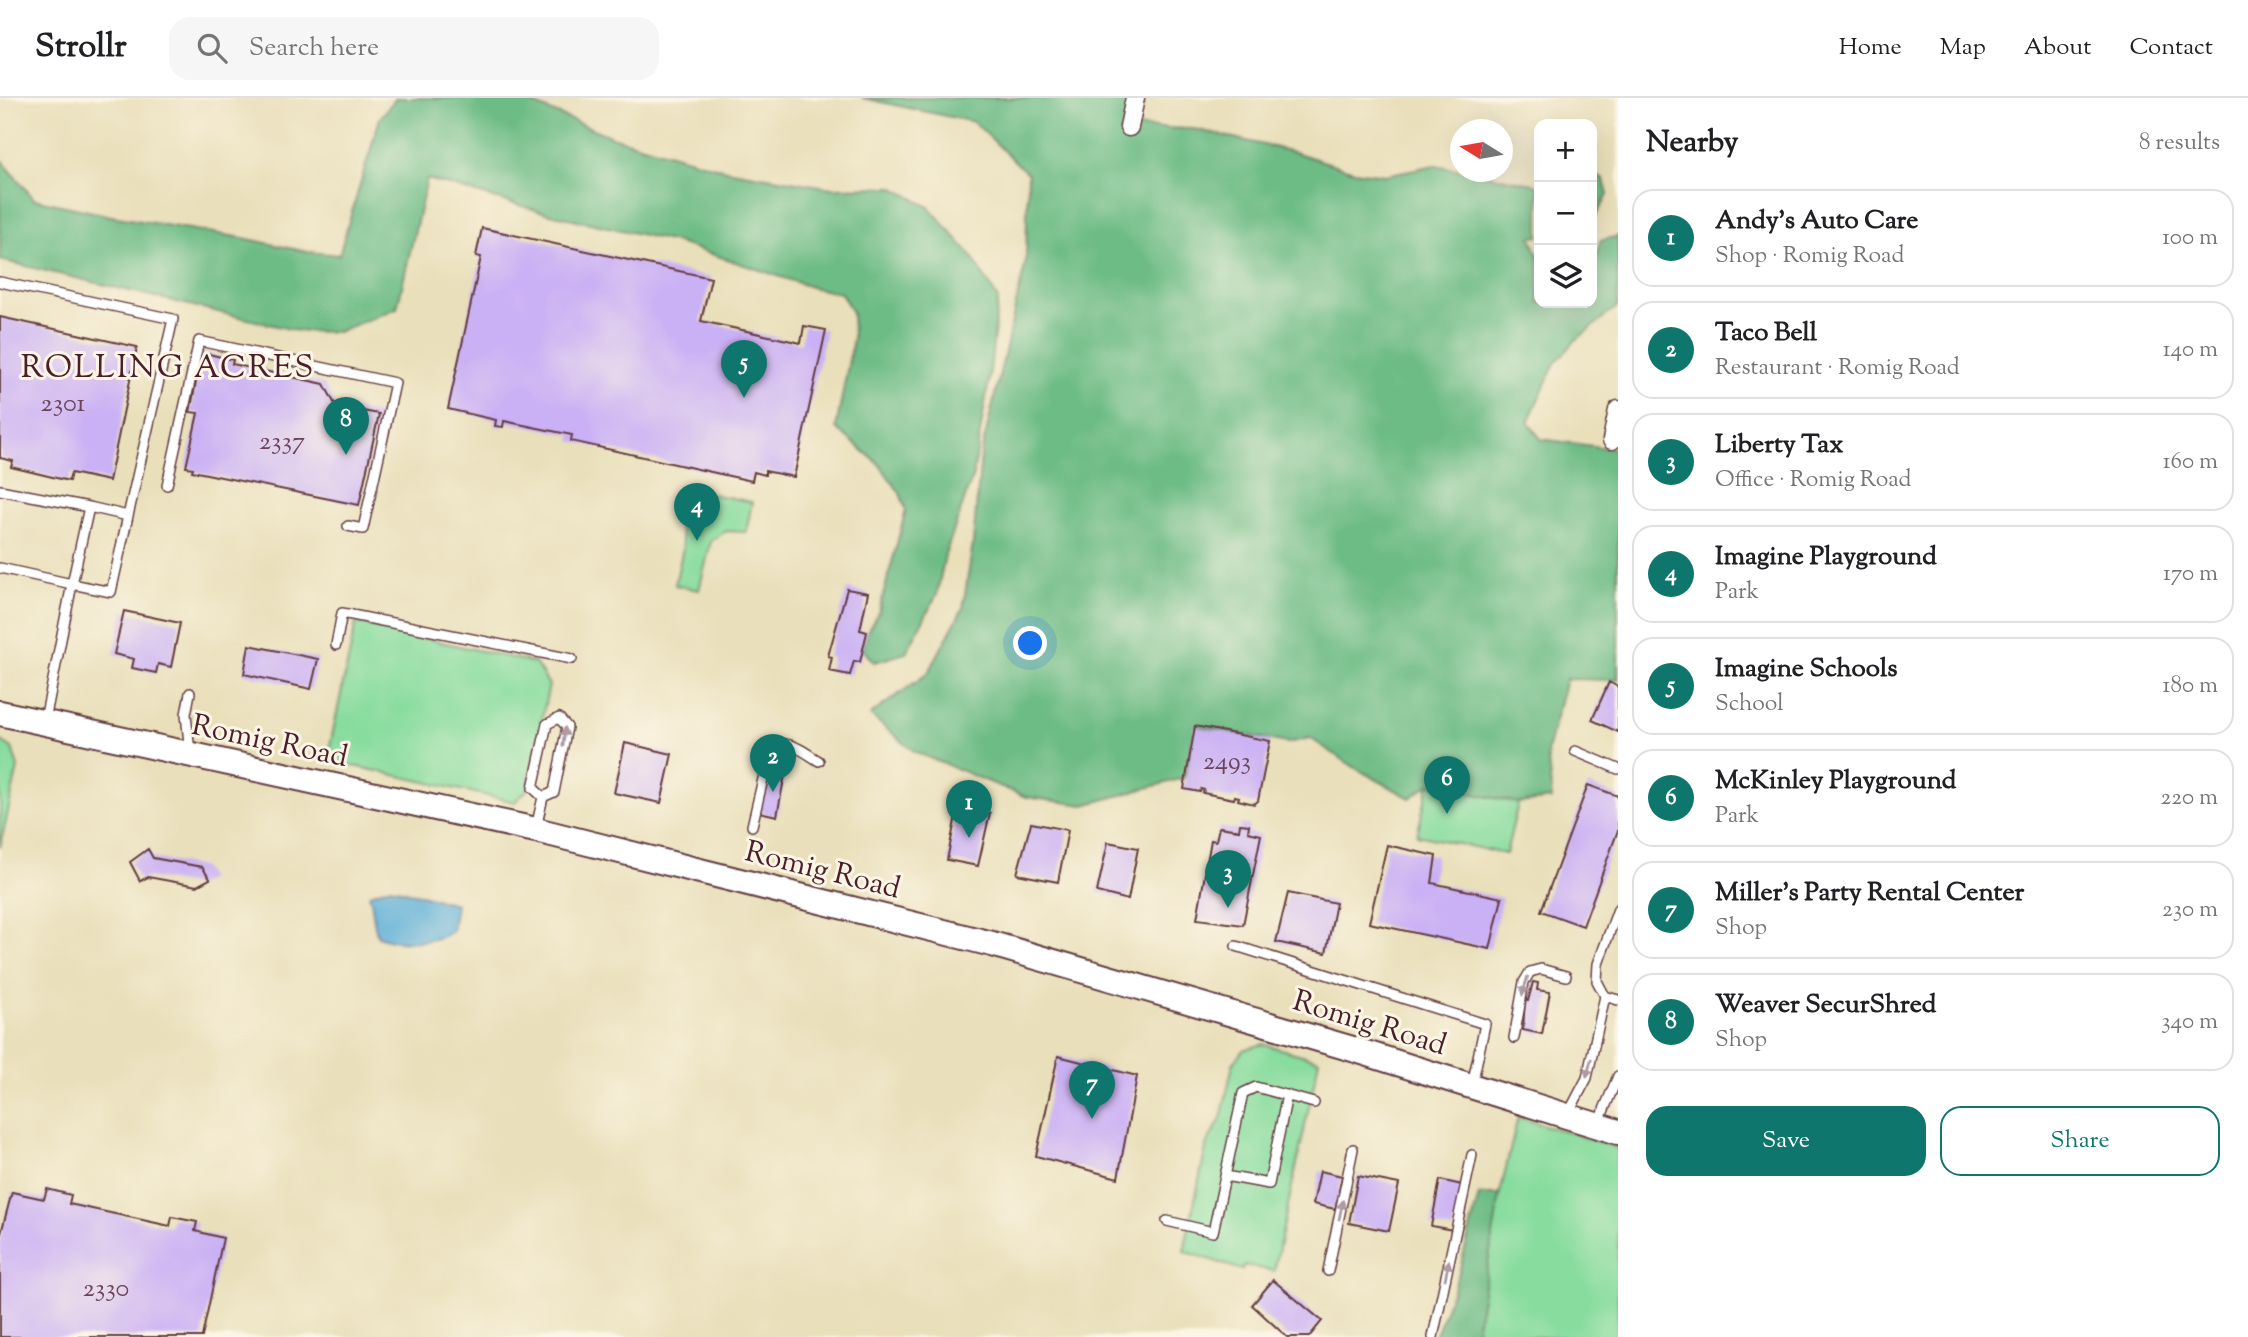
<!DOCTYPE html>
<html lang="en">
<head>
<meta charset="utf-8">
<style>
  body { margin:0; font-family:"Sorts Mill Goudy",serif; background:#f6f6f6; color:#202124 }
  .controls { position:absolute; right:21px; top:21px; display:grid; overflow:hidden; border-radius:14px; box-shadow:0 7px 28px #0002 }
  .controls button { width:63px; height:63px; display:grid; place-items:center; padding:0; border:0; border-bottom:2px solid #e0e0e0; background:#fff; color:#202124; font:35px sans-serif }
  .compass { position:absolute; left:1450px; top:21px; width:63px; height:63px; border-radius:50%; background:#fff; box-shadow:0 7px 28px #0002; rotate:281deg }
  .you { position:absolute; left:1031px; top:546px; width:24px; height:24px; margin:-18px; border:5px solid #fff; border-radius:50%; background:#1a73e8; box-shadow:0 0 0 10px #1a73e833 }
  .badge { display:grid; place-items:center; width:46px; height:46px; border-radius:50%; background:#0f766e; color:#fff; font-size:23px; font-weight:700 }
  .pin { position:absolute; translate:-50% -58px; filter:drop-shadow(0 2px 4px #0008) }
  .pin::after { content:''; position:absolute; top:37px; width:24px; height:21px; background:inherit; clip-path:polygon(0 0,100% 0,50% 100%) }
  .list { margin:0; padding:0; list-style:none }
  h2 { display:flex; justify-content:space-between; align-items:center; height:91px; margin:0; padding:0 28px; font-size:30px }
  h2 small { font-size:23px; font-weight:400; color:#757577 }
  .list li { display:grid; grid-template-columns:46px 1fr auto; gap:21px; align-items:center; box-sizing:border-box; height:98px; margin:0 14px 14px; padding:0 14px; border:2px solid #e0e0e0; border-radius:21px }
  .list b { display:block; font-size:26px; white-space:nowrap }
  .list p { margin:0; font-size:23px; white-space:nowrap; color:#757577 }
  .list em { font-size:23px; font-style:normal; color:#757577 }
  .actions { display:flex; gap:14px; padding:21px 28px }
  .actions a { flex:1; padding:16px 0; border:2px solid #0f766e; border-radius:21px; text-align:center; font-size:24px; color:#0f766e }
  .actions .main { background:#0f766e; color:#fff }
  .icon { flex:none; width:38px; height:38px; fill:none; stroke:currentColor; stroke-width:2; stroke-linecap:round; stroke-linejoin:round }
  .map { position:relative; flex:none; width:1618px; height:1239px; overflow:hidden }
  header { display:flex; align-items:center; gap:42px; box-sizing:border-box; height:98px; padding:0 35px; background:#fff; border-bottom:2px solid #e0e0e0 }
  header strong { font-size:33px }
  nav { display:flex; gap:38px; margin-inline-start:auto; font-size:24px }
  .search { width:490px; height:63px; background:#f6f6f6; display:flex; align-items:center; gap:18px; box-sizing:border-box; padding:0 24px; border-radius:21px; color:#757577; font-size:26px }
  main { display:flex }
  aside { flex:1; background:#fff }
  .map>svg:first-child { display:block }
  .green { fill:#87dc9e; stroke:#687e64; stroke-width:2 }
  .forest { fill:#6dbc85; stroke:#5c6e58; stroke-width:2 }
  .water { fill:#5caed7; stroke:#536681; stroke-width:2 }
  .building { fill:#cab0f4 }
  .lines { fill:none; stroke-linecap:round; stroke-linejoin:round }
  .lane-casing { stroke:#623c40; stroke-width:12 }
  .street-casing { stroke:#623c40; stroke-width:21 }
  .secondary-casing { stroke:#623c40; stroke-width:28 }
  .lane { stroke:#fff; stroke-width:9 }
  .street { stroke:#fff; stroke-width:18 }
  .secondary { stroke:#fff; stroke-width:24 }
  .oneway { fill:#ae9aa0 }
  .labels { text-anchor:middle; stroke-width:6; stroke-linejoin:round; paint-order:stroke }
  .number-label { font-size:26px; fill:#6a435d }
  .street-label { font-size:30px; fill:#4a1f2b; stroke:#fcf5e5 }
  .neighbourhood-label { font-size:32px; letter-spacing:2px; fill:#4a1f2b; stroke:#fcf5e5 }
</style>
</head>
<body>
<header>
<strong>Strollr</strong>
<div class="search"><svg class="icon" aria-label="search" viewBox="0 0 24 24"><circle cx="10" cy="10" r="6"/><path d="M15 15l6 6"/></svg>Search here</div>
<nav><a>Home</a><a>Map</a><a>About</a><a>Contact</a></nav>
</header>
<main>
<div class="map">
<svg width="1618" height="1239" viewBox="0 0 1618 1239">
  <rect width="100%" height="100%" fill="#fcf5e5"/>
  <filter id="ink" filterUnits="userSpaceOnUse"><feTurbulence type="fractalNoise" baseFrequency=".0143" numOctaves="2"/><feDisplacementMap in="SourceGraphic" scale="14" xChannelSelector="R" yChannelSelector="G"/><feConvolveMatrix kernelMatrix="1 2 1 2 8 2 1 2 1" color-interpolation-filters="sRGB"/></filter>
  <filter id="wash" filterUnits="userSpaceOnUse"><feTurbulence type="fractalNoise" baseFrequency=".00686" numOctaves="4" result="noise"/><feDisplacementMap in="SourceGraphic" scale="28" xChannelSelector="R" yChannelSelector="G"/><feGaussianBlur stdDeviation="1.57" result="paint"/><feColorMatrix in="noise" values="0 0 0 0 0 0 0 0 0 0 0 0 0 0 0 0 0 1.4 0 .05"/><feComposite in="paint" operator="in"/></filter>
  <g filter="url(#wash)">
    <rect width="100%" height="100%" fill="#e9dfba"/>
    <path class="green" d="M 706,395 L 752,404 L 746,434 L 726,433 L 711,443 L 699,492 L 675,487 L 683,450 L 679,423 L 685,406 Z
      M 356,525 L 535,565 L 549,587 L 527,692 L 515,704 L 327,662 Z
      M 0,642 L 12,650 L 18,669 L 0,749 Z
      M 1429,686 L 1518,705 L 1506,756 L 1417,737 Z
      M 1263,946 L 1319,962 L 1274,1173 L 1244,1167 L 1242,1172 L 1184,1153 L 1207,1045 L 1221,1021 L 1233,966 L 1243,952 Z
      M 1518,1019 L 1618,1050 L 1618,1239 L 1466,1239 Z"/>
    <path class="forest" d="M 396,0 L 519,0 L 612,39 L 726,72 L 832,90 L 893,89 L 929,109 L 971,157 L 998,201 L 989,282 L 973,377 L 945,457 L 937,496 L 906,555 L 874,564 L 863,552 L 867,534 L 879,513 L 906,412 L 900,395 L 879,366 L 836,330 L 853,241 L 852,214 L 841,195 L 814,190 L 675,144 L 550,116 L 427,81 L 397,210 L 337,234 L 298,233 L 0,162 L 0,60 L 34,101 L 111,118 L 243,140 L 308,154 L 339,157 L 380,20 Z
      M 862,0 L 1127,0 L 1130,29 L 1194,31 L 1294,54 L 1354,73 L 1385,77 L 1435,67 L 1539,87 L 1539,138 L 1531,139 L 1539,159 L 1539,205 L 1592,205 L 1592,178 L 1600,143 L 1618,138 L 1618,208 L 1576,242 L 1555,265 L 1528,324 L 1541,341 L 1615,351 L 1618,338 L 1618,582 L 1566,581 L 1547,653 L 1552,701 L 1518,705 L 1429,686 L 1410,700 L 1357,671 L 1310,640 L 1288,645 L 1196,628 L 1184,680 L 1084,707 L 1026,699 L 915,654 L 870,617 L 928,575 L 963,510 L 973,445 L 981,357 L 1026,163 L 1028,76 L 974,24 Z
      M 1592,75 L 1604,82 L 1608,97 L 1592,124 Z
      M 1479,1097 L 1500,1097 L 1475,1239 L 1435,1239 L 1458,1178 Z"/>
    <path class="water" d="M 390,789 L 456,806 L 452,833 C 435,846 397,846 378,838 C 372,824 374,809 369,796 Z"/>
    <g id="blocks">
      <path class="building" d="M 482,130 L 711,180 L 701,223 L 801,245 L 804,228 L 826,232 L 794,379 L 765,373 L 765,377 L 754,374 L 752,383 L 571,343 L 572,337 L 504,323 L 503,329 L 495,328 L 496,322 L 448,311 L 481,159 L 476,158 Z
        M 0,219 L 137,249 L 109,383 L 71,375 L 69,383 L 11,369 L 13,363 L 0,360 Z
        M 205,255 L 233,262 L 232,266 L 324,286 L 336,308 L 379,316 L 359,407 L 192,373 L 193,370 L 186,369 L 198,315 L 190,314 L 201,259 L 204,260 Z
        M 847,491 L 868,495 L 860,532 L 867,534 L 860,564 L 854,563 L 850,577 L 829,573 L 832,559 L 828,558 Z
        M 124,513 L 180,525 L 171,569 L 158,566 L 156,575 L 132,570 L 134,561 L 114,556 Z
        M 249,547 L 318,561 L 311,591 L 244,576 Z
        M 1609,584 L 1618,589 L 1618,634 L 1592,622 Z
        M 1195,628 L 1270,643 L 1258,703 L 1254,706 L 1238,702 L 1239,699 L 1235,698 L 1234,701 L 1203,695 L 1204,692 L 1201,691 L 1200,694 L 1184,691 Z
        M 625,645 L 672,656 L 661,705 L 614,695 Z
        M 768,667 L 786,671 L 777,718 L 759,714 Z
        M 1588,687 L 1618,698 L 1618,732 L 1583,828 L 1541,813 Z
        M 958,708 L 990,715 L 978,768 L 947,762 Z
        M 1031,725 L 1068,732 L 1058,784 L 1017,776 Z
        M 1240,726 L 1249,727 L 1248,734 L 1261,737 L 1243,827 L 1197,821 L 1211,742 L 1216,743 L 1219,729 L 1239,732 Z
        M 1108,744 L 1138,750 L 1128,802 L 1097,794 Z
        M 1387,747 L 1436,758 L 1432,785 L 1502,800 L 1490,851 L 1369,825 Z
        M 148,751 L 153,760 L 202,769 L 210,781 L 197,788 L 148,779 L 140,783 L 130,764 Z
        M 1288,795 L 1336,805 L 1326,855 L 1276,844 Z
        M 1533,884 L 1538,885 L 1537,892 L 1550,894 L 1542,936 L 1523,932 L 1525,902 L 1528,903 Z
        M 1058,958 L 1137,978 L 1118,1080 L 1036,1058 Z
        M 1320,1073 L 1342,1078 L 1339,1093 L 1343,1093 L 1342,1101 L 1338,1100 L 1335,1111 L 1313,1106 Z
        M 1358,1078 L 1399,1086 L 1389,1133 L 1349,1125 Z
        M 1440,1082 L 1462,1087 L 1453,1132 L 1431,1128 Z
        M 47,1091 L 71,1097 L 69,1106 L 170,1128 L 172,1119 L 197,1124 L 195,1133 L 223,1140 L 202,1239 L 0,1239 L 0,1139 L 12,1094 L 44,1101 Z
        M 1273,1182 L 1322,1223 L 1309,1239 L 1287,1239 L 1252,1207 Z"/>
    </g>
  </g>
  <g filter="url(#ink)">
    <use href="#blocks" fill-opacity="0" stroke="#623c40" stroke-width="2"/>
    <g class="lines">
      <g class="lane-casing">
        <path id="lane" d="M 0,184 L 173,221 L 128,418
          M 167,387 L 199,243 L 395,285 L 363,431 L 348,428
          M 0,392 L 89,409 L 72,486 L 0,470
          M 336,547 L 342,515 L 572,561
          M 45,622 L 72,486 L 111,494 L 128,418 L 89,409
          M 1575,653 L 1618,671
          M 190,655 L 186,616 L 190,595
          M 752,728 L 770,651 C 786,638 804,654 819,663
          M 536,730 L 543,699 L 554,694 L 567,629 L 559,620 L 547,626 L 533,690 L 543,699
          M 1236,848 L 1485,926 L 1472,987
          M 1605,898 L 1618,902
          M 1514,940 L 1524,884 L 1530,874 L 1541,871 L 1566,878
          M 1567,1018 L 1587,980 L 1605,898 L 1597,883 L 1598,866 L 1618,811
          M 1598,1026 L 1618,978
          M 1225,1078 L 1269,1086 L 1287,997
          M 1167,1123 L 1213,1134 L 1243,995 L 1256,989 L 1314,1005
          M 1328,1173 L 1353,1051
          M 1433,1239 L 1472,1057"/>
      </g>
      <g class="street-casing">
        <path id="street" d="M 1129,29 L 1135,0
          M 1612,342 L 1618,312"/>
      </g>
      <g class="secondary-casing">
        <path id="secondary" d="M 0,615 L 536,732 L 992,846 L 1356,952 L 1618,1034"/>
      </g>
      <use href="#lane" class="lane"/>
      <use href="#street" class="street"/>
      <use href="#secondary" class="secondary"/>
    </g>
    <defs><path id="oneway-solid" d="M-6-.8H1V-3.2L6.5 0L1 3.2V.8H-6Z" transform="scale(1.75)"/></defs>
    <g class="oneway">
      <use href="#oneway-solid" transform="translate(564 639) rotate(-83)"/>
      <use href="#oneway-solid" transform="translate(1525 888) rotate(106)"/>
      <use href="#oneway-solid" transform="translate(1589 970) rotate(104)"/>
      <use href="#oneway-solid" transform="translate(1341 1112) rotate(-78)"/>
      <use href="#oneway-solid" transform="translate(1447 1172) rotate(-78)"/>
    </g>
  </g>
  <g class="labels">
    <g class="number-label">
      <text x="63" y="313">2301</text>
      <text x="282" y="351">2337</text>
      <text x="1227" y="671">2493</text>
      <text x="106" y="1198">2330</text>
    </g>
    <g class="street-label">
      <text transform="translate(270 642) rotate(12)" y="10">Romig Road</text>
      <text transform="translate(823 771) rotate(14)" y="10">Romig Road</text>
      <text transform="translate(1370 924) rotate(17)" y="10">Romig Road</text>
    </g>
    <g class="neighbourhood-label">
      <text x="168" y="279">ROLLING ACRES</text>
    </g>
  </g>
</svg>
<div class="controls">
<button>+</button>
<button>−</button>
<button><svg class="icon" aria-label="layers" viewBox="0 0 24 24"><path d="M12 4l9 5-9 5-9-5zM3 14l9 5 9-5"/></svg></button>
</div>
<svg class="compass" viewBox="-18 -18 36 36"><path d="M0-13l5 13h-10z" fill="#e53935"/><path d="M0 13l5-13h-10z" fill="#757577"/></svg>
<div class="you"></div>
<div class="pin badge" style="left:969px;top:740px">1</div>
<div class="pin badge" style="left:773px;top:694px">2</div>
<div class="pin badge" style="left:1228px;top:810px">3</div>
<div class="pin badge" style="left:697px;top:443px">4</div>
<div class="pin badge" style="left:744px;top:300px">5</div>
<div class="pin badge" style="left:1447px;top:716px">6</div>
<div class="pin badge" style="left:1092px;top:1021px">7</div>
<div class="pin badge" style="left:346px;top:357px">8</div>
</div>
<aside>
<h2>Nearby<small>8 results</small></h2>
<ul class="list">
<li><span class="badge">1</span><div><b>Andy's Auto Care</b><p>Shop · Romig Road</p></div><em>100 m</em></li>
<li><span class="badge">2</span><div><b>Taco Bell</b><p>Restaurant · Romig Road</p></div><em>140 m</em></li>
<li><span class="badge">3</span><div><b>Liberty Tax</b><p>Office · Romig Road</p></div><em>160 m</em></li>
<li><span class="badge">4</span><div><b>Imagine Playground</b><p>Park</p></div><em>170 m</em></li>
<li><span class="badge">5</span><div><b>Imagine Schools</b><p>School</p></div><em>180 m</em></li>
<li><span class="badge">6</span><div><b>McKinley Playground</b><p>Park</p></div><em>220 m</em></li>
<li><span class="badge">7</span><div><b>Miller's Party Rental Center</b><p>Shop</p></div><em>230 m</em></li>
<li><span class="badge">8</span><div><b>Weaver SecurShred</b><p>Shop</p></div><em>340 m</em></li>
</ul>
<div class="actions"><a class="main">Save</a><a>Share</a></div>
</aside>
</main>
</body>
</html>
